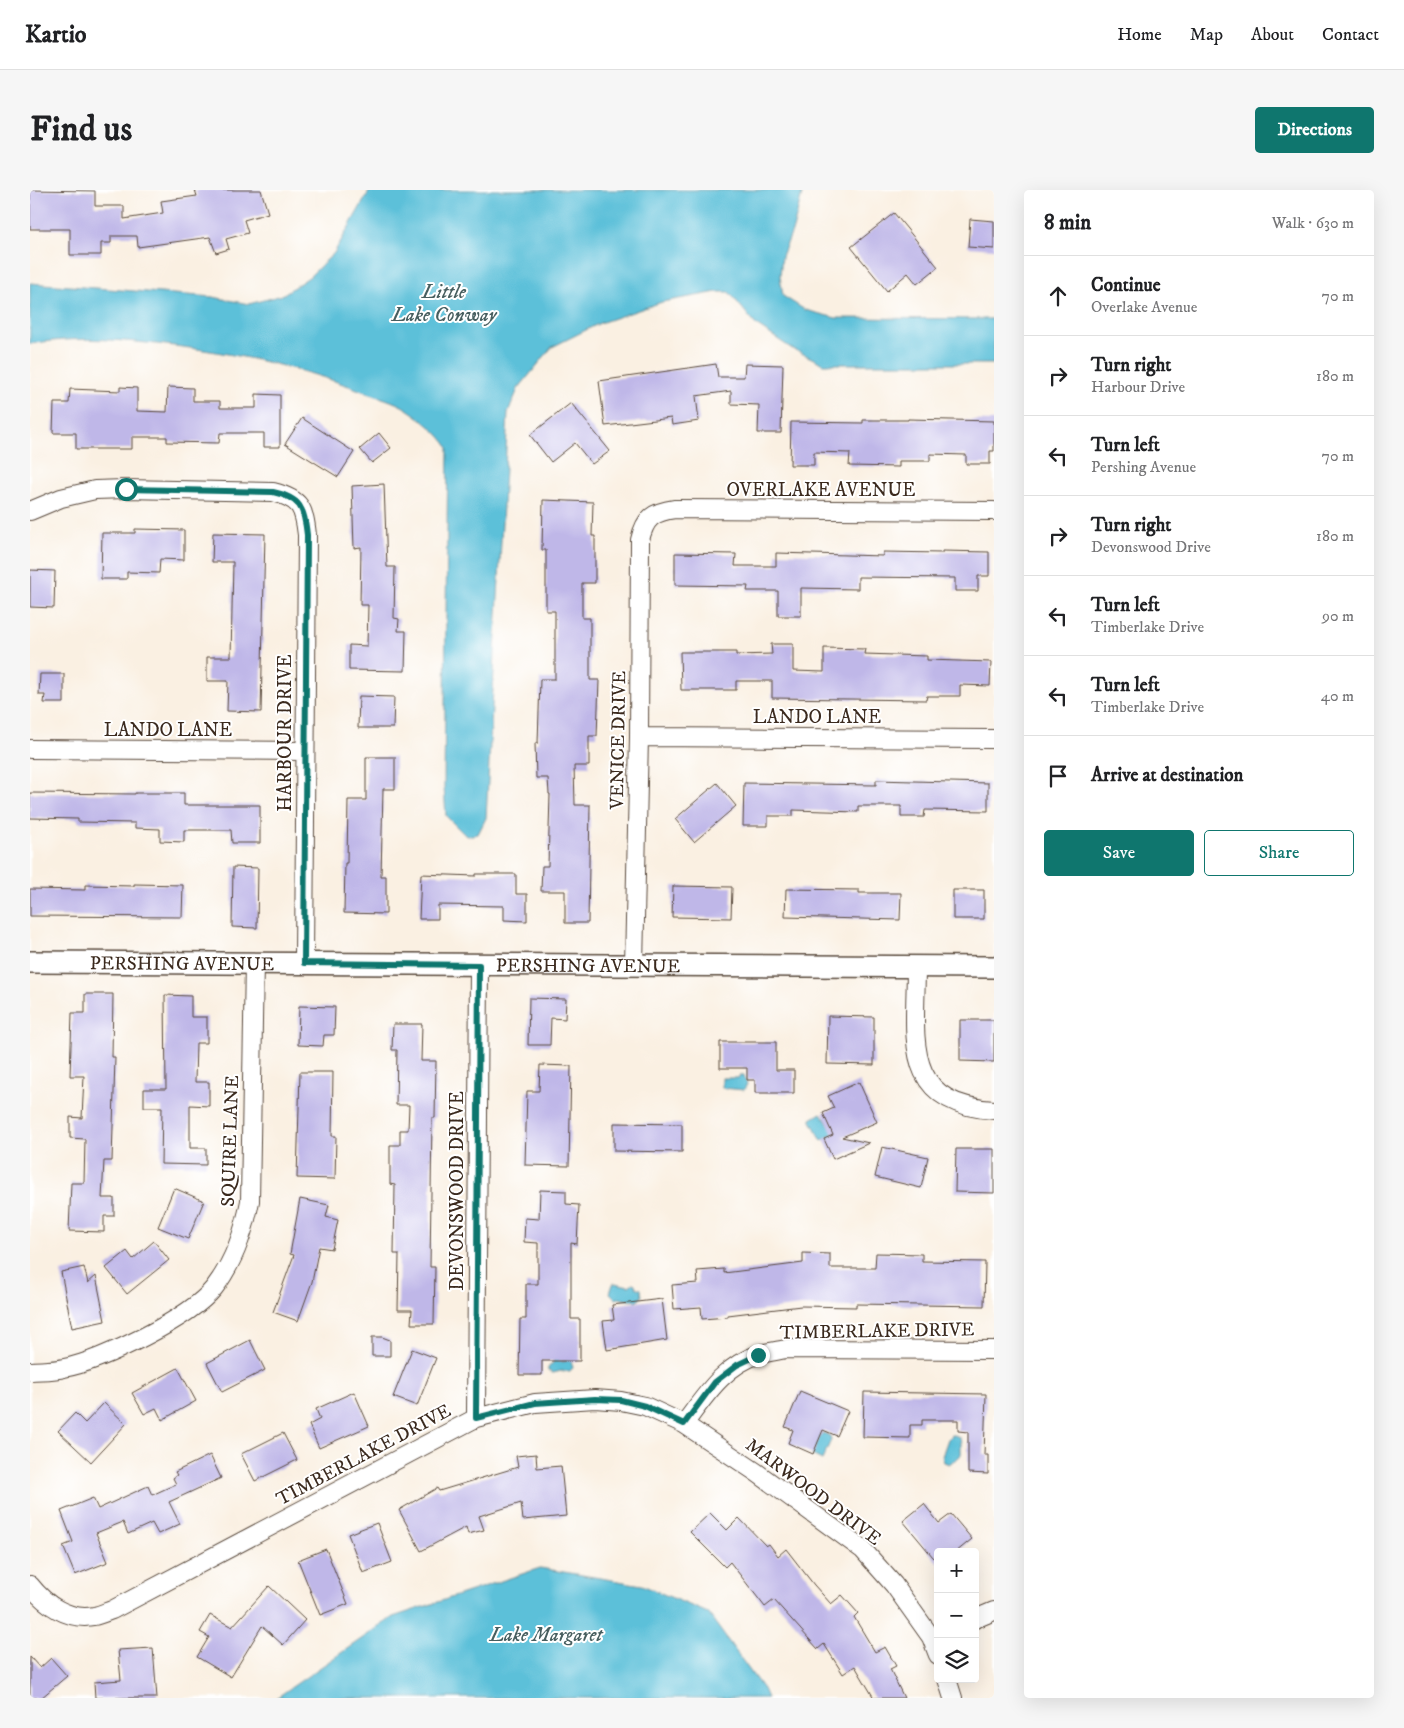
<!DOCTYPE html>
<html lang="en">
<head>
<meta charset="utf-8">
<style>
  body { margin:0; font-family:"IM FELL DW Pica",serif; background:#f6f6f6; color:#202124 }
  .controls { position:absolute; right:15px; bottom:15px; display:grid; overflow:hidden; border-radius:5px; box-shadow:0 5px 20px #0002 }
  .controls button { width:45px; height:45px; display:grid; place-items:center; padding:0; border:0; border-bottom:1px solid #e0e0e0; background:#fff; color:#202124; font:25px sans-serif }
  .stop { position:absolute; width:15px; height:15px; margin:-11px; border:4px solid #0f766e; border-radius:50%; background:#fff }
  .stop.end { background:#0f766e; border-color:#fff; box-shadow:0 1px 5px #0008 }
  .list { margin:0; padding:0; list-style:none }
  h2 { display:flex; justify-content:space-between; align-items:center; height:65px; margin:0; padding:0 20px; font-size:21px }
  h2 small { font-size:16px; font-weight:400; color:#757577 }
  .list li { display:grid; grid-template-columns:32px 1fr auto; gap:15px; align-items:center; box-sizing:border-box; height:80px; padding:0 20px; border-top:1px solid #e0e0e0 }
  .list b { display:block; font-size:19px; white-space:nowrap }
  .list p { margin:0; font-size:16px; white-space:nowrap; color:#757577 }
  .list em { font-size:16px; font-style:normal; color:#757577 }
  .actions { display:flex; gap:10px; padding:15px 20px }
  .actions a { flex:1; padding:11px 0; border:1px solid #0f766e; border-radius:5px; text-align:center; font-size:18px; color:#0f766e }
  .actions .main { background:#0f766e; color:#fff }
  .icon { flex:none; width:28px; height:28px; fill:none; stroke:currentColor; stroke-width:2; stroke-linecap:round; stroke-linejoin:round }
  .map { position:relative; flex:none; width:964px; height:1508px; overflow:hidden; border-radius:5px }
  header { display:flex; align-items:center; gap:30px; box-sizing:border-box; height:70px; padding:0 25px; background:#fff; border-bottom:1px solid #e0e0e0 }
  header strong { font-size:24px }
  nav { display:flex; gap:28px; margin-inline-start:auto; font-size:18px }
  .intro { display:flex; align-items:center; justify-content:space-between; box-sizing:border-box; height:120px; padding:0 30px }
  h1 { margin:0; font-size:35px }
  .button { padding:12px 22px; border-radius:5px; background:#0f766e; color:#fff; font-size:18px; font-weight:700 }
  main { display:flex; gap:30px; padding:0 30px }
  aside { flex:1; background:#fff; border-radius:5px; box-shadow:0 5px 20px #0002 }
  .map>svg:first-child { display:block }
  .water { fill:#5cc0d9; stroke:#4c757c }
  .building { fill:#bfb7e8 }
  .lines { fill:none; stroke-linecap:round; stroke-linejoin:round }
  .minor-casing { stroke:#58483b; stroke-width:20 }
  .tertiary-casing { stroke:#58483b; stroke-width:24 }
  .minor { stroke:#fff; stroke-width:18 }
  .tertiary { stroke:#fff; stroke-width:21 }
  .route { stroke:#0f766e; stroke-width:6 }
  .labels { text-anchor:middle; stroke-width:4; stroke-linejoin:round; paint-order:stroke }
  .street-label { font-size:19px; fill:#3b2a1e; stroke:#fff }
  .water-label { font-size:20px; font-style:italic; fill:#475e5f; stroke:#fff }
</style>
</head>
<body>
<header>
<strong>Kartio</strong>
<nav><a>Home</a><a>Map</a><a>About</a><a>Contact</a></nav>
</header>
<div class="intro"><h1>Find us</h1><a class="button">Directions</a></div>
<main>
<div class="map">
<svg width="964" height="1508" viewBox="0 0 964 1508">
  <rect width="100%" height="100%" fill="#fff"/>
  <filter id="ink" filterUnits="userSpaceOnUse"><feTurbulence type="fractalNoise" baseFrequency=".02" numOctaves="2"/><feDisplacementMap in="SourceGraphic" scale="10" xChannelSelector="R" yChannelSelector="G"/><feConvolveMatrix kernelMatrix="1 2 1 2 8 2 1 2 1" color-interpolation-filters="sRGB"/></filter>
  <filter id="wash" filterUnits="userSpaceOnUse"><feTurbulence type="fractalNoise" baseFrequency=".0096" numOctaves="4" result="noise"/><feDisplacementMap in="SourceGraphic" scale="20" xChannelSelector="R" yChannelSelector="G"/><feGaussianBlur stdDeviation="1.12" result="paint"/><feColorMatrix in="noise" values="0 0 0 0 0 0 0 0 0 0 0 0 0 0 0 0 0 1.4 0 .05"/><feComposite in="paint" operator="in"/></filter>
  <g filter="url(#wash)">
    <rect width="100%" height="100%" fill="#faf0e2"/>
    <path class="water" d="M 340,0 L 773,0 L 763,39 L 752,66 L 750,86 L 753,106 L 775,120 L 806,128 L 964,129 L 964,174 L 794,174 L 761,158 L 726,135 L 699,102 L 687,102 L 632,112 L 570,133 L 522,157 L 488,199 L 478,223 L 456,628 L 448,644 L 436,646 L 416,626 L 414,597 L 418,257 C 408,242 392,229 377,219 C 365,211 348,207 335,202 C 265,175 191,160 117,153 C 79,149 38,147 0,154 L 0,93 L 183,107 L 219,114 L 252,105 L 279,87 L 304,63 Z
      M 710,885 L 714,885 L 717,894 L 714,900 L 692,898 L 692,888 L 708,888 Z
      M 791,923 L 804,943 L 792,951 L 781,931 L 781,929 Z
      M 585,1093 L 599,1096 L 603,1093 L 605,1094 L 606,1097 L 611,1099 L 612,1107 L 607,1111 C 600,1110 595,1110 589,1108 L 586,1109 L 580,1103 L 583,1094 Z
      M 525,1170 L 532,1172 L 541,1170 L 543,1178 L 540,1181 L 531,1181 L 523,1183 L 518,1181 L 518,1178 Z
      M 794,1243 L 800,1246 L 801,1250 L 792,1270 L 782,1265 L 791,1244 Z
      M 921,1245 C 932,1245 931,1251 931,1259 C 931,1262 932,1264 929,1267 C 926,1269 922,1272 919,1274 L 914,1272 L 912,1266 L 918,1249 Z
      M 510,1378 L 612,1395 L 678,1423 L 733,1499 L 737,1508 L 246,1508 L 363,1427 Z"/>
    <g id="blocks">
      <path class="building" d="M 0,0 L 65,1 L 65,16 L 94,16 L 94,29 L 133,23 L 131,11 L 167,6 L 165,0 L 231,0 L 238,23 L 214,30 L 218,43 L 196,49 L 199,59 L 186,63 L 180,47 L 108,57 L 107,46 L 81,46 L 81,53 L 71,53 L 71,65 L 40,65 L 40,39 L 0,39 Z
        M 864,23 L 908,77 L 887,94 L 878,83 L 857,101 L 821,57 Z
        M 940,29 L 964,31 L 964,59 L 938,57 Z
        M 686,174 L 688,187 L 714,187 L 715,174 L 753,175 L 751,243 L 728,243 L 729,215 L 701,214 L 701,201 L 666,206 L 669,231 L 642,235 L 641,228 L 575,236 L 569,191 Z
        M 90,197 L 107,198 L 107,221 L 137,222 L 138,197 L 163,198 L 163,211 L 190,211 L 190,218 L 226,218 L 226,204 L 250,205 L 250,257 L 234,257 L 234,243 L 190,243 L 189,253 L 137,252 L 137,247 L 102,247 L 102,259 L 46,259 L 46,243 L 23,243 L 24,213 L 39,213 L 40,199 L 90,201 Z
        M 541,213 L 580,261 L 562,274 L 545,253 L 521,272 L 500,245 Z
        M 272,228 L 324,262 L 308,287 L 255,254 Z
        M 878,229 L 964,231 L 964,261 L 960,261 L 960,274 L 936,274 L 936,265 L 900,264 L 900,271 L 869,271 L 869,277 L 819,276 L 820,263 L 784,262 L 784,275 L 760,275 L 761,232 L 833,233 L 833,230 L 878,230 Z
        M 349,243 L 361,258 L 342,273 L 330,259 Z
        M 354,294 L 357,377 L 365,377 L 364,428 L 369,429 L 368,441 L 376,441 L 375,481 L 319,480 L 319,455 L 337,456 L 338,415 L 330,415 L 331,357 L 324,358 L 322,296 Z
        M 513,310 L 563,312 L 562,346 L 565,346 L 565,393 L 552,393 L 552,428 L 560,428 L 560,490 L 569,490 L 567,546 L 559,546 L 559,576 L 544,576 L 545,615 L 560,615 L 558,733 L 535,733 L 535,701 L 511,701 L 512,676 L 518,676 L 520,604 L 519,604 L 518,588 L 506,588 L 505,553 L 508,553 L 510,489 L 525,489 L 525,421 L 516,421 L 516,360 L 512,360 Z
        M 105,339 L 154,340 L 154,370 L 130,369 L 129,383 L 97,382 L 97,389 L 71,389 L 72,343 L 105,343 Z
        M 183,343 L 235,344 L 231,522 L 197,521 L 198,491 L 177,491 L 177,467 L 201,467 L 203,372 L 182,372 Z
        M 912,361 L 959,362 L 959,386 L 948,386 L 948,401 L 925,401 L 925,388 L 828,387 L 828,399 L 771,398 L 771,426 L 748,426 L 748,401 L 717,401 L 718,396 L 645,395 L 645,363 L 706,364 L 705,376 L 746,376 L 746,363 L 853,366 L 853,362 L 912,363 Z
        M 0,380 L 25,381 L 24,418 L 0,417 Z
        M 741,454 L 763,454 L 763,481 L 794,482 L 794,458 L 835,459 L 834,464 L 897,466 L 897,470 L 961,472 L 960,496 L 930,495 L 930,506 L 897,506 L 896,510 L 742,508 L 742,491 L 706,491 L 706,500 L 651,500 L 650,462 L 706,462 L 706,465 L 742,464 Z
        M 10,484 L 34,484 L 34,513 L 14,513 L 15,505 L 9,505 Z
        M 329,506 L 364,507 L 363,538 L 328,538 Z
        M 336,567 L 365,567 L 365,599 L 353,599 L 351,686 L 356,686 L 356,724 L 314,723 L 315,673 L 317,673 L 318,610 L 336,610 Z
        M 846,590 L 958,593 L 958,621 L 895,620 L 894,627 L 871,627 L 871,616 L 828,616 L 828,622 L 763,620 L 763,626 L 738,626 L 738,636 L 713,636 L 714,593 L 846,595 Z
        M 687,593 L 706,616 L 664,652 L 645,629 Z
        M 0,603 L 105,604 L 105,603 L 154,603 L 154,615 L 230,615 L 230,653 L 202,653 L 201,640 L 154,640 L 154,652 L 130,651 L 130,639 L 105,638 L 105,633 L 48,632 L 48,629 L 0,628 Z
        M 203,677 L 228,678 L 227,738 L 202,737 Z
        M 391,684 L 446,686 L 446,684 L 486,684 L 486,704 L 497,704 L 497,731 L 474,730 L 474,716 L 408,715 L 408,729 L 389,729 Z
        M 104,694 L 153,695 L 152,727 L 0,726 L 0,699 L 55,700 L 55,695 L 104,696 Z
        M 643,696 L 702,697 L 701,728 L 642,727 Z
        M 756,699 L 829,700 L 829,703 L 871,703 L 870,730 L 755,727 Z
        M 923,700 L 954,700 L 954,729 L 923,729 Z
        M 55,804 L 83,804 L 82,867 L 85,867 L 82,971 L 74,971 L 72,1008 L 84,1008 L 84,1026 L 74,1026 L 74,1042 L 39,1041 L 41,993 L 54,993 L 55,949 L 40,948 L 40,927 L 52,928 L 54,886 L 40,886 L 42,823 L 55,823 Z
        M 135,805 L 161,806 L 161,827 L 177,827 L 177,853 L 166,853 L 165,892 L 179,892 L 179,916 L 160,915 L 160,958 L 176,958 L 176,975 L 131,974 L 132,917 L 114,917 L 114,899 L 136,899 Z
        M 499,808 L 536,809 L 535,829 L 521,828 L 520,855 L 498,855 Z
        M 269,816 L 305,817 L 304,845 L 294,845 L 293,856 L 268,855 Z
        M 798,826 L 844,827 L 844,875 L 797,874 Z
        M 930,830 L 964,830 L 964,872 L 930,871 Z
        M 363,834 L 392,834 L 391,871 L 406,871 L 405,928 L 402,928 L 400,1077 L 405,1077 L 404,1134 L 381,1134 L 382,1120 L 368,1120 L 369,1064 L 364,1064 L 365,995 L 360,994 L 360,955 L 370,955 L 370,940 L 378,940 L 379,915 L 366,915 L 367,860 L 362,860 Z
        M 690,852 L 746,852 L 746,880 L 764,880 L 764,903 L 725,903 L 725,890 L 717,890 L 717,878 L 690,878 Z
        M 510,875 L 541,876 L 539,976 L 495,975 L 497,901 L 509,901 Z
        M 270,882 L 303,882 L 302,946 L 306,946 L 305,989 L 267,988 Z
        M 829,892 L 847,932 L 812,947 L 839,953 L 803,969 L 794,949 L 803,945 L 793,923 L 804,918 L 798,906 Z
        M 584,933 L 652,934 L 652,962 L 584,961 Z
        M 852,957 L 898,967 L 891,998 L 845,987 Z
        M 926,959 L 964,959 L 964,1003 L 925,1002 Z
        M 144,998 L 174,1011 L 158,1049 L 128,1037 Z
        M 510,1000 L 536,1001 L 536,1014 L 549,1015 L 547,1054 L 541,1053 L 541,1129 L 550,1129 L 550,1171 L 512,1171 L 512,1185 L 489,1185 L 490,1129 L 496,1129 L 496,1094 L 508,1094 L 508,1053 L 494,1052 L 495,1028 L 509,1029 Z
        M 270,1009 L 299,1015 L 296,1027 L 308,1030 L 302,1059 L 289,1057 L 282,1092 L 268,1131 L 243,1122 L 264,1065 L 260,1064 Z
        M 124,1051 L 139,1070 L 97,1104 L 76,1078 L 97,1061 L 103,1069 Z
        M 773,1063 L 800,1064 L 800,1078 L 845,1078 L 846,1063 L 892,1064 L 892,1071 L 955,1072 L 954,1116 L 826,1114 L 826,1117 L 771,1116 L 698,1125 L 698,1127 L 672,1129 L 671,1117 L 644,1119 L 642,1095 L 668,1093 L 667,1081 L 694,1079 L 694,1083 L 773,1073 Z
        M 54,1077 L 58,1093 L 66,1086 L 75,1131 L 42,1138 L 31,1082 Z
        M 632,1109 L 637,1150 L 577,1160 L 573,1131 L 584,1130 L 582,1115 Z
        M 342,1147 L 352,1147 L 360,1150 L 360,1166 L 342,1166 Z
        M 220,1150 L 235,1180 L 192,1202 L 177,1173 Z
        M 382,1159 L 406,1168 L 387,1216 L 363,1207 Z
        M 148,1178 L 166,1211 L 132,1230 L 126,1218 L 114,1224 L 102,1203 Z
        M 770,1201 L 818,1221 L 807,1246 L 793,1240 L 783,1264 L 758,1253 L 763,1240 L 755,1237 Z
        M 324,1202 L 339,1236 L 289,1258 L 279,1235 L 290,1229 L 286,1219 Z
        M 834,1202 L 956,1204 L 954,1265 L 958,1265 L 958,1284 L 938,1283 L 938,1242 L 928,1241 L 928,1230 L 892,1230 L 892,1235 L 880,1235 L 880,1248 L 833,1247 Z
        M 74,1213 L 96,1234 L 61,1272 L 28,1241 L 45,1223 L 55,1233 Z
        M 253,1243 L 267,1270 L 225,1291 L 211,1264 Z
        M 506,1264 L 507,1278 L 531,1276 L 536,1326 L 493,1330 L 491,1313 L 449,1326 L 454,1340 L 438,1344 L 436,1337 L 391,1361 L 369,1320 L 407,1298 L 409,1301 L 488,1277 L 486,1266 Z
        M 180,1265 L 191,1288 L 139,1312 L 150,1334 L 128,1344 L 122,1333 L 98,1344 L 93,1332 L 66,1343 L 78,1372 L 45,1385 L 33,1356 L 43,1352 L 31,1321 L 63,1308 L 68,1319 L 118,1296 L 122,1305 L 146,1294 L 143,1288 L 147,1285 L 145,1282 Z
        M 894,1314 L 909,1333 L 921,1324 L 942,1349 L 926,1362 L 908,1362 L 908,1373 L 873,1331 Z
        M 680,1323 L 697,1340 L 709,1328 L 736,1356 L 739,1354 L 748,1366 L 756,1359 L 784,1395 L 801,1414 L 812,1405 L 828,1423 L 824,1427 L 845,1462 L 855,1457 L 866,1476 L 860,1479 L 874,1508 L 844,1508 L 825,1476 L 813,1484 L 794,1454 L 788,1459 L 744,1410 L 735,1417 L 700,1372 L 695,1377 L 660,1342 Z
        M 347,1333 L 362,1372 L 333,1383 L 318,1344 Z
        M 296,1359 L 318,1414 L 290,1425 L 268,1370 Z
        M 239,1396 L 275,1430 L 253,1455 L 232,1436 L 201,1487 L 167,1467 L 179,1447 L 170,1442 L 180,1425 L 202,1437 Z
        M 123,1458 L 127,1508 L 65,1508 L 64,1492 L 91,1490 L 88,1460 Z
        M 0,1467 L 10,1478 L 21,1468 L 37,1486 L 11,1508 L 0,1508 Z"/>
    </g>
  </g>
  <g filter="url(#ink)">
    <use href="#blocks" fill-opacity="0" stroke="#58483b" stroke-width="1"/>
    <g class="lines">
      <g class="minor-casing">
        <path id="minor" d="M 0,321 L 31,308 L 65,300 L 95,299 L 243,302 C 271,309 274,318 277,345 L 274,773
          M 609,547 L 964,549
          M 0,559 L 275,561
          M 604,775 L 609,547 L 610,350 C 615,328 623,322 645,319 L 964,321
          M 886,776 C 886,847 870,914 964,920
          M 0,1181 C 11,1180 23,1181 34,1178 C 72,1171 160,1128 184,1098 C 204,1072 214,1043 220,1011 L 224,772
          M 446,1228 L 449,775
          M 654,1234 C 675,1206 694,1175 730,1164 C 738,1162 747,1161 756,1159 L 964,1160
          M 0,1395 C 15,1414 38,1431 64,1426 C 70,1425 76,1422 82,1420 L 446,1228 L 505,1213 L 565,1209 L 591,1211 L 615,1216 L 654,1234 L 726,1282 L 833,1360 L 864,1395 L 901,1447 L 908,1465
          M 945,1429 L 964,1421
          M 917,1489 L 923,1508"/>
      </g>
      <g class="tertiary-casing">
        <g id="tertiary">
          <path id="s1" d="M 0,772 L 964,777"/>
        </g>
      </g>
      <use href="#minor" class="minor"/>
      <use href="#tertiary" class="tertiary"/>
    </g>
  </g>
  <g class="lines" filter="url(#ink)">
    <path class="route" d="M 96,299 L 243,302 C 271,308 274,318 277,345 L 274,773 L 449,775 L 446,1228 L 505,1213 L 565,1209 L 591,1210 L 615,1216 L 654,1234 L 685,1192 L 707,1175 L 728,1165"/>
  </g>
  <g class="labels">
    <g class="street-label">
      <text x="791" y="306">OVERLAKE AVENUE</text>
      <text x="787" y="533">LANDO LANE</text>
      <text x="138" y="546">LANDO LANE</text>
      <text transform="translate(254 543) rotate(-90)" y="7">HARBOUR DRIVE</text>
      <text transform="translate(587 550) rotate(-89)" y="7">VENICE DRIVE</text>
      <text dy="7" stroke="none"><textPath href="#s1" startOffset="152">PERSHING AVENUE</textPath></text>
      <text dy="7" stroke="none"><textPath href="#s1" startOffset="558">PERSHING AVENUE</textPath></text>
      <text transform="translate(199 951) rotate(-88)" y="7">SQUIRE LANE</text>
      <text transform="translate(426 1001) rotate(-90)" y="7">DEVONSWOOD DRIVE</text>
      <text transform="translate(847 1140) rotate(-1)" y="7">TIMBERLAKE DRIVE</text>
      <text transform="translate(333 1264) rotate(-28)" y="7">TIMBERLAKE DRIVE</text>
      <text transform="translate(784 1301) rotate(37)" y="7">MARWOOD DRIVE</text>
    </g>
    <g class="water-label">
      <text x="414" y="108">Little<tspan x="414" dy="23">Lake Conway</tspan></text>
      <text x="516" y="1451">Lake Margaret</text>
    </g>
  </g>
</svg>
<div class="controls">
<button>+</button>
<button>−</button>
<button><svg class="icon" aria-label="layers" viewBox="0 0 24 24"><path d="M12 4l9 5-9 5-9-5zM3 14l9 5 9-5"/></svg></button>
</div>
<div class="stop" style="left:96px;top:299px"></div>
<div class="stop end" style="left:728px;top:1165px"></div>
</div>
<aside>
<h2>8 min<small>Walk · 630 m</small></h2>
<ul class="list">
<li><svg class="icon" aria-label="ahead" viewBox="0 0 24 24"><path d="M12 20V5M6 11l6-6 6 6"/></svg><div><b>Continue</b><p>Overlake Avenue</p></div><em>70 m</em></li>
<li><svg class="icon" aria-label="right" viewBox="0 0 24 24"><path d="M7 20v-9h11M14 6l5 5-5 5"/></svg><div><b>Turn right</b><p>Harbour Drive</p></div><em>180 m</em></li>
<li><svg class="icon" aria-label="left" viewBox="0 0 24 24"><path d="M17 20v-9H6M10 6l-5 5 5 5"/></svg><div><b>Turn left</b><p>Pershing Avenue</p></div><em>70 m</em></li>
<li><svg class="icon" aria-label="right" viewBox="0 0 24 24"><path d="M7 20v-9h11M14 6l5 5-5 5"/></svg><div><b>Turn right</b><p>Devonswood Drive</p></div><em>180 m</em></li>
<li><svg class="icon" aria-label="left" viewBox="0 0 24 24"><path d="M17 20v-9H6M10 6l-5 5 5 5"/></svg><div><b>Turn left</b><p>Timberlake Drive</p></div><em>90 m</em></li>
<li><svg class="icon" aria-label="left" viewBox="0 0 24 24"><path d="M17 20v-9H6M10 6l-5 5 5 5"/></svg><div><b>Turn left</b><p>Timberlake Drive</p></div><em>40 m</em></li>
<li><svg class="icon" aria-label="arrive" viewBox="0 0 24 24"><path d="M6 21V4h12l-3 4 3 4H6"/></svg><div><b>Arrive at destination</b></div></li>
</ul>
<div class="actions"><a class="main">Save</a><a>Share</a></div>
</aside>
</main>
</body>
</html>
